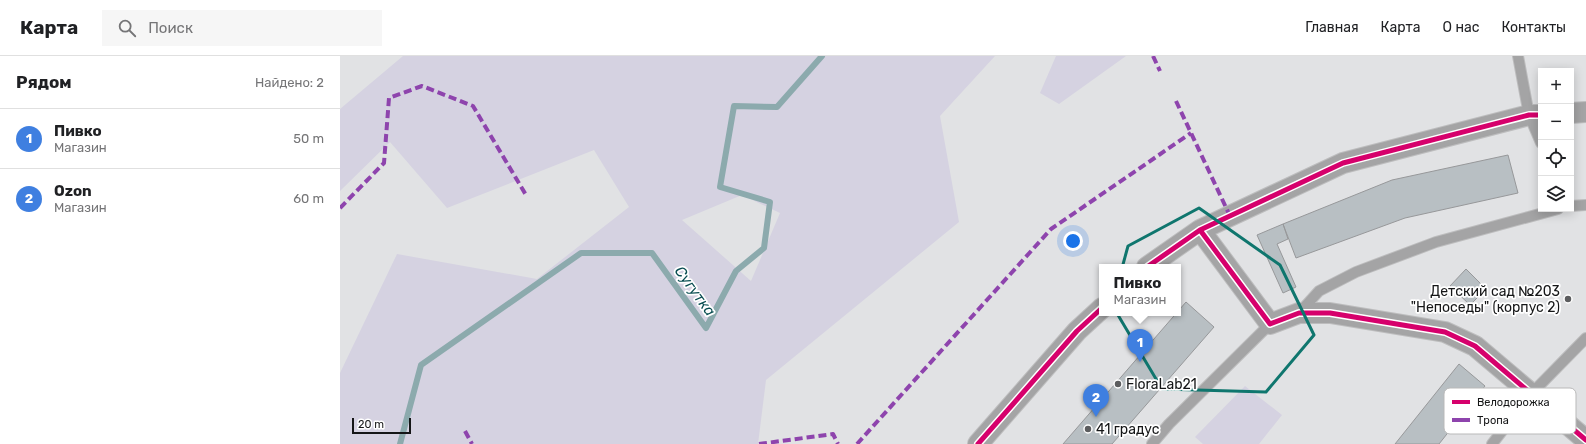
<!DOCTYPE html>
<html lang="ru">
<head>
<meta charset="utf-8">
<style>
  body { margin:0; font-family:Rubik,sans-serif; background:#f6f6f6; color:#202124 }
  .controls { position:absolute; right:12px; top:12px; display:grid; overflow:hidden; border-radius:0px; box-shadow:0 2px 10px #0003 }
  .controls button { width:36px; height:36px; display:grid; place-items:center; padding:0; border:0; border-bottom:1px solid #e0e0e0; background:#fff; color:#202124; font:20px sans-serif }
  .scale { position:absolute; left:12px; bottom:10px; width:59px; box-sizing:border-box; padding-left:4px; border:2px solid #151617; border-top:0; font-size:11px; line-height:14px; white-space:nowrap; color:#151617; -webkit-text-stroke:3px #fff; paint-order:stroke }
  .you { position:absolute; left:733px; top:185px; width:14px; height:14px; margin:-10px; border:3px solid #fff; border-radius:50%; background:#1a73e8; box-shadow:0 0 0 6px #1a73e833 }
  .badge { display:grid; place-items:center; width:26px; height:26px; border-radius:50%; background:#7c3aed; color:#fff; font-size:13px; font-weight:700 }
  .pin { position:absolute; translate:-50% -33px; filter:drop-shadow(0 1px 2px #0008) }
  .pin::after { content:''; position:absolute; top:21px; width:14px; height:12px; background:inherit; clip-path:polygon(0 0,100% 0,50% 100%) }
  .popup { position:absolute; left:759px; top:208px; width:82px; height:52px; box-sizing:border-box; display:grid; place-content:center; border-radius:0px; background:#fff; filter:drop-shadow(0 1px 3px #0005); font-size:13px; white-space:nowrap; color:#757577 }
  .popup b { font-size:15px; color:#202124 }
  .popup::after { content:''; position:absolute; left:50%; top:100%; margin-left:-8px; border:8px solid transparent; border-top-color:#fff }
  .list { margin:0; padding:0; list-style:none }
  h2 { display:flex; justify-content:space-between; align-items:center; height:52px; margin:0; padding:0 16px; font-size:17px }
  h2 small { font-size:13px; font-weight:400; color:#757577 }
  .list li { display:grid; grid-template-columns:26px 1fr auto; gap:12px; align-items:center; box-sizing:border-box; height:60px; padding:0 16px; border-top:1px solid #e0e0e0 }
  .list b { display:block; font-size:15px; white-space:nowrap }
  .list p { margin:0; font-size:13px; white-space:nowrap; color:#757577 }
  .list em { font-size:13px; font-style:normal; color:#757577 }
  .icon { flex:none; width:22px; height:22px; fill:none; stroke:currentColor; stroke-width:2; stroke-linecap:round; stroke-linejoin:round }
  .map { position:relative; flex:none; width:1246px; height:388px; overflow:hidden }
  header { display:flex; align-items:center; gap:24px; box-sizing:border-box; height:56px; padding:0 20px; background:#fff; border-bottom:1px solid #e0e0e0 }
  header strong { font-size:19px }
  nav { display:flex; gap:22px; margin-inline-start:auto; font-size:14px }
  .search { width:280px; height:36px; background:#f6f6f6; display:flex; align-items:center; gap:10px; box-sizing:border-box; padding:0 14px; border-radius:0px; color:#757577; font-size:15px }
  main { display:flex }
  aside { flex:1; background:#fff }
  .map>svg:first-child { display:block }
  .green { fill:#d5d2e1; fill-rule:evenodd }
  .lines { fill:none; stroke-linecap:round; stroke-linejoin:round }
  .stream { stroke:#8caaad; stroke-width:6 }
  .building { fill:#b8bfc3; stroke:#97989a }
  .service-casing { stroke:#bdbdbe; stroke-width:12 }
  .minor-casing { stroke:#bdbdbe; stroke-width:22 }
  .service { stroke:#a4a4a5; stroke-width:10 }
  .minor { stroke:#a4a4a5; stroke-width:20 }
  .quiet { stroke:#8e44ad; stroke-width:4; stroke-dasharray:8 4; stroke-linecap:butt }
  .cycleway-casing { stroke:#fff; stroke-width:8 }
  .cycleway { stroke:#d6006c; stroke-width:5 }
  .marked { fill:none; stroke:#0f766e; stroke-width:3; stroke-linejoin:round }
  .poi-dot { fill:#5c5d5f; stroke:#fff; stroke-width:1.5 }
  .labels { text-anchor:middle; stroke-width:3.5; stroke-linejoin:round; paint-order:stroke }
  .poi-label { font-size:14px; fill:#151617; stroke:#fff; text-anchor:start }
  .water-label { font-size:15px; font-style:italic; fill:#094d51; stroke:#fff }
  .key { fill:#fff; stroke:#b9b9b9; stroke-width:1 }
  .key-label { font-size:11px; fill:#151617 }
</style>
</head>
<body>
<header>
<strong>Карта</strong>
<div class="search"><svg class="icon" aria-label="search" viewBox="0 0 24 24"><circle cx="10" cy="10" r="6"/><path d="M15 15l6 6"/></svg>Поиск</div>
<nav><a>Главная</a><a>Карта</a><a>О нас</a><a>Контакты</a></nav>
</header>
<main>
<aside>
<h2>Рядом<small>Найдено: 2</small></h2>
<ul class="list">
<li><span class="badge" style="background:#3f7fe0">1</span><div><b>Пивко</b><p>Магазин</p></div><em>50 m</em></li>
<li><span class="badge" style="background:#3f7fe0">2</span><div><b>Ozon</b><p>Магазин</p></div><em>60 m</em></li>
</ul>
</aside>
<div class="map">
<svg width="1246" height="388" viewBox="0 0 1246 388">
  <rect width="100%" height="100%" fill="#e1e2e4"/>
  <path class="green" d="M 63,0 L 655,0 L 600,60 L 619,166 L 426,324 L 418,388 L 0,388 L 0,317 L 57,198 L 197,223 L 289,151 L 254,94 L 107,152 L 50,86 L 0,135 L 0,53 ZM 402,139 L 440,157 L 411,225 L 342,164 Z
    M 716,0 L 786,0 L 719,48 L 700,37 Z
    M 905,330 L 942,359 L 919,388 L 863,388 L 855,381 Z"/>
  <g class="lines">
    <path class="stream" d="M 60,388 L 81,309 L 241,197 L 312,197 L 366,272 L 396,215 L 424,192 L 430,146 L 380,131 L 394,50 L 437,51 L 482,0"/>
  </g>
  <path class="building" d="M 1168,99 L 1178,137 L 1065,162 L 956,202 L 943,168 L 1052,124 Z
    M 943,168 L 948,183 L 937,188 L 956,231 L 943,237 L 917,179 Z
    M 1126,213 L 1146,233 L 1130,249 L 1110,230 Z
    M 846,246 L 874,271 L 772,388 L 723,388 Z
    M 1119,308 L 1145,330 L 1099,388 L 1055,388 Z"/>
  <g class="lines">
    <g class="service-casing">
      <path id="service" d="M 1178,0 L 1189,59 L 1201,87
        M 1231,150 L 1246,149
        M 960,256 L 979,235 L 1016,216 L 1096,186 L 1218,153
        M 812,388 L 829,368 L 930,268
        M 1152,388 L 1191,338 L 1246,282"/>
    </g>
    <g class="minor-casing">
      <path id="minor" d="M 1231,57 L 1246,56
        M 860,174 L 930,268 L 959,257 L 990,257 L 1105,276 L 1135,290 L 1246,384
        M 807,211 L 860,174 L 1003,107 L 1189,59 L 1201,59
        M 638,388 L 737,275 L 762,252"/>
    </g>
    <use href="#service" class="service"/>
    <use href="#minor" class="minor"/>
    <path class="quiet" d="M 813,0 L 820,15
      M 836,45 L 890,160
      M 0,152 L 44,107 L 49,42 L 82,30 L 133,50 L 186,139
      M 125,375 L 132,388
      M 419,388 L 493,378 L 498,388
      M 517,388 L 711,173 L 851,77"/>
    <g class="cycleway-casing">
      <path id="cycleway" d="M 860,174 L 930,268 L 959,257 L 990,257 L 1105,276 L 1135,290 L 1246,384
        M 807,211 L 860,174 L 1003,107 L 1189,59 L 1201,59
        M 638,388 L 737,275 L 762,252"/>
    </g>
    <use href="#cycleway" class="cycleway"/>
  </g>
  <path class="marked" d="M 859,152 L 940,209 L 974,279 L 926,336 L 822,333 L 772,249 L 788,190 Z"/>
  <g class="poi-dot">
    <circle cx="1228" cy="243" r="4"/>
    <circle cx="778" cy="328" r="4"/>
    <circle cx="748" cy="373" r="4"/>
  </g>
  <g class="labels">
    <g class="poi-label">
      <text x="1220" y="240" text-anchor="end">Детский сад №203<tspan x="1220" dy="16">"Непоседы" (корпус 2)</tspan></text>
      <text x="786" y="333">FloraLab21</text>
      <text x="756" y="378">41 градус</text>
    </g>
    <g class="water-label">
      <text transform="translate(355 235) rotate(54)" y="5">Сугутка</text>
    </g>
  </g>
  <rect x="1104" y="332" width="132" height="46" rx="6" class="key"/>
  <rect x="1112" y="344" width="18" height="4" fill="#d6006c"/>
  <rect x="1112" y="362" width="18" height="4" fill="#8e44ad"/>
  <g class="key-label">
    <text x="1137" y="350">Велодорожка</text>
    <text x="1137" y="368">Тропа</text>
  </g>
</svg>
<div class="controls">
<button>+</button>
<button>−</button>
<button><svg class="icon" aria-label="locate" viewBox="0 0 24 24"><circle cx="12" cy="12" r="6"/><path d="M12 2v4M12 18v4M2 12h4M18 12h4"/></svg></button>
<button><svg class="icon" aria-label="layers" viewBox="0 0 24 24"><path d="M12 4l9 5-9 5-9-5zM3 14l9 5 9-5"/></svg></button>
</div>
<div class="scale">20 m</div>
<div class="you"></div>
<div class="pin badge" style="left:800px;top:306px;background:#3f7fe0">1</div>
<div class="popup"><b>Пивко</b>Магазин</div>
<div class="pin badge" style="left:756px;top:361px;background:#3f7fe0">2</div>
</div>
</main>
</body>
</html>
